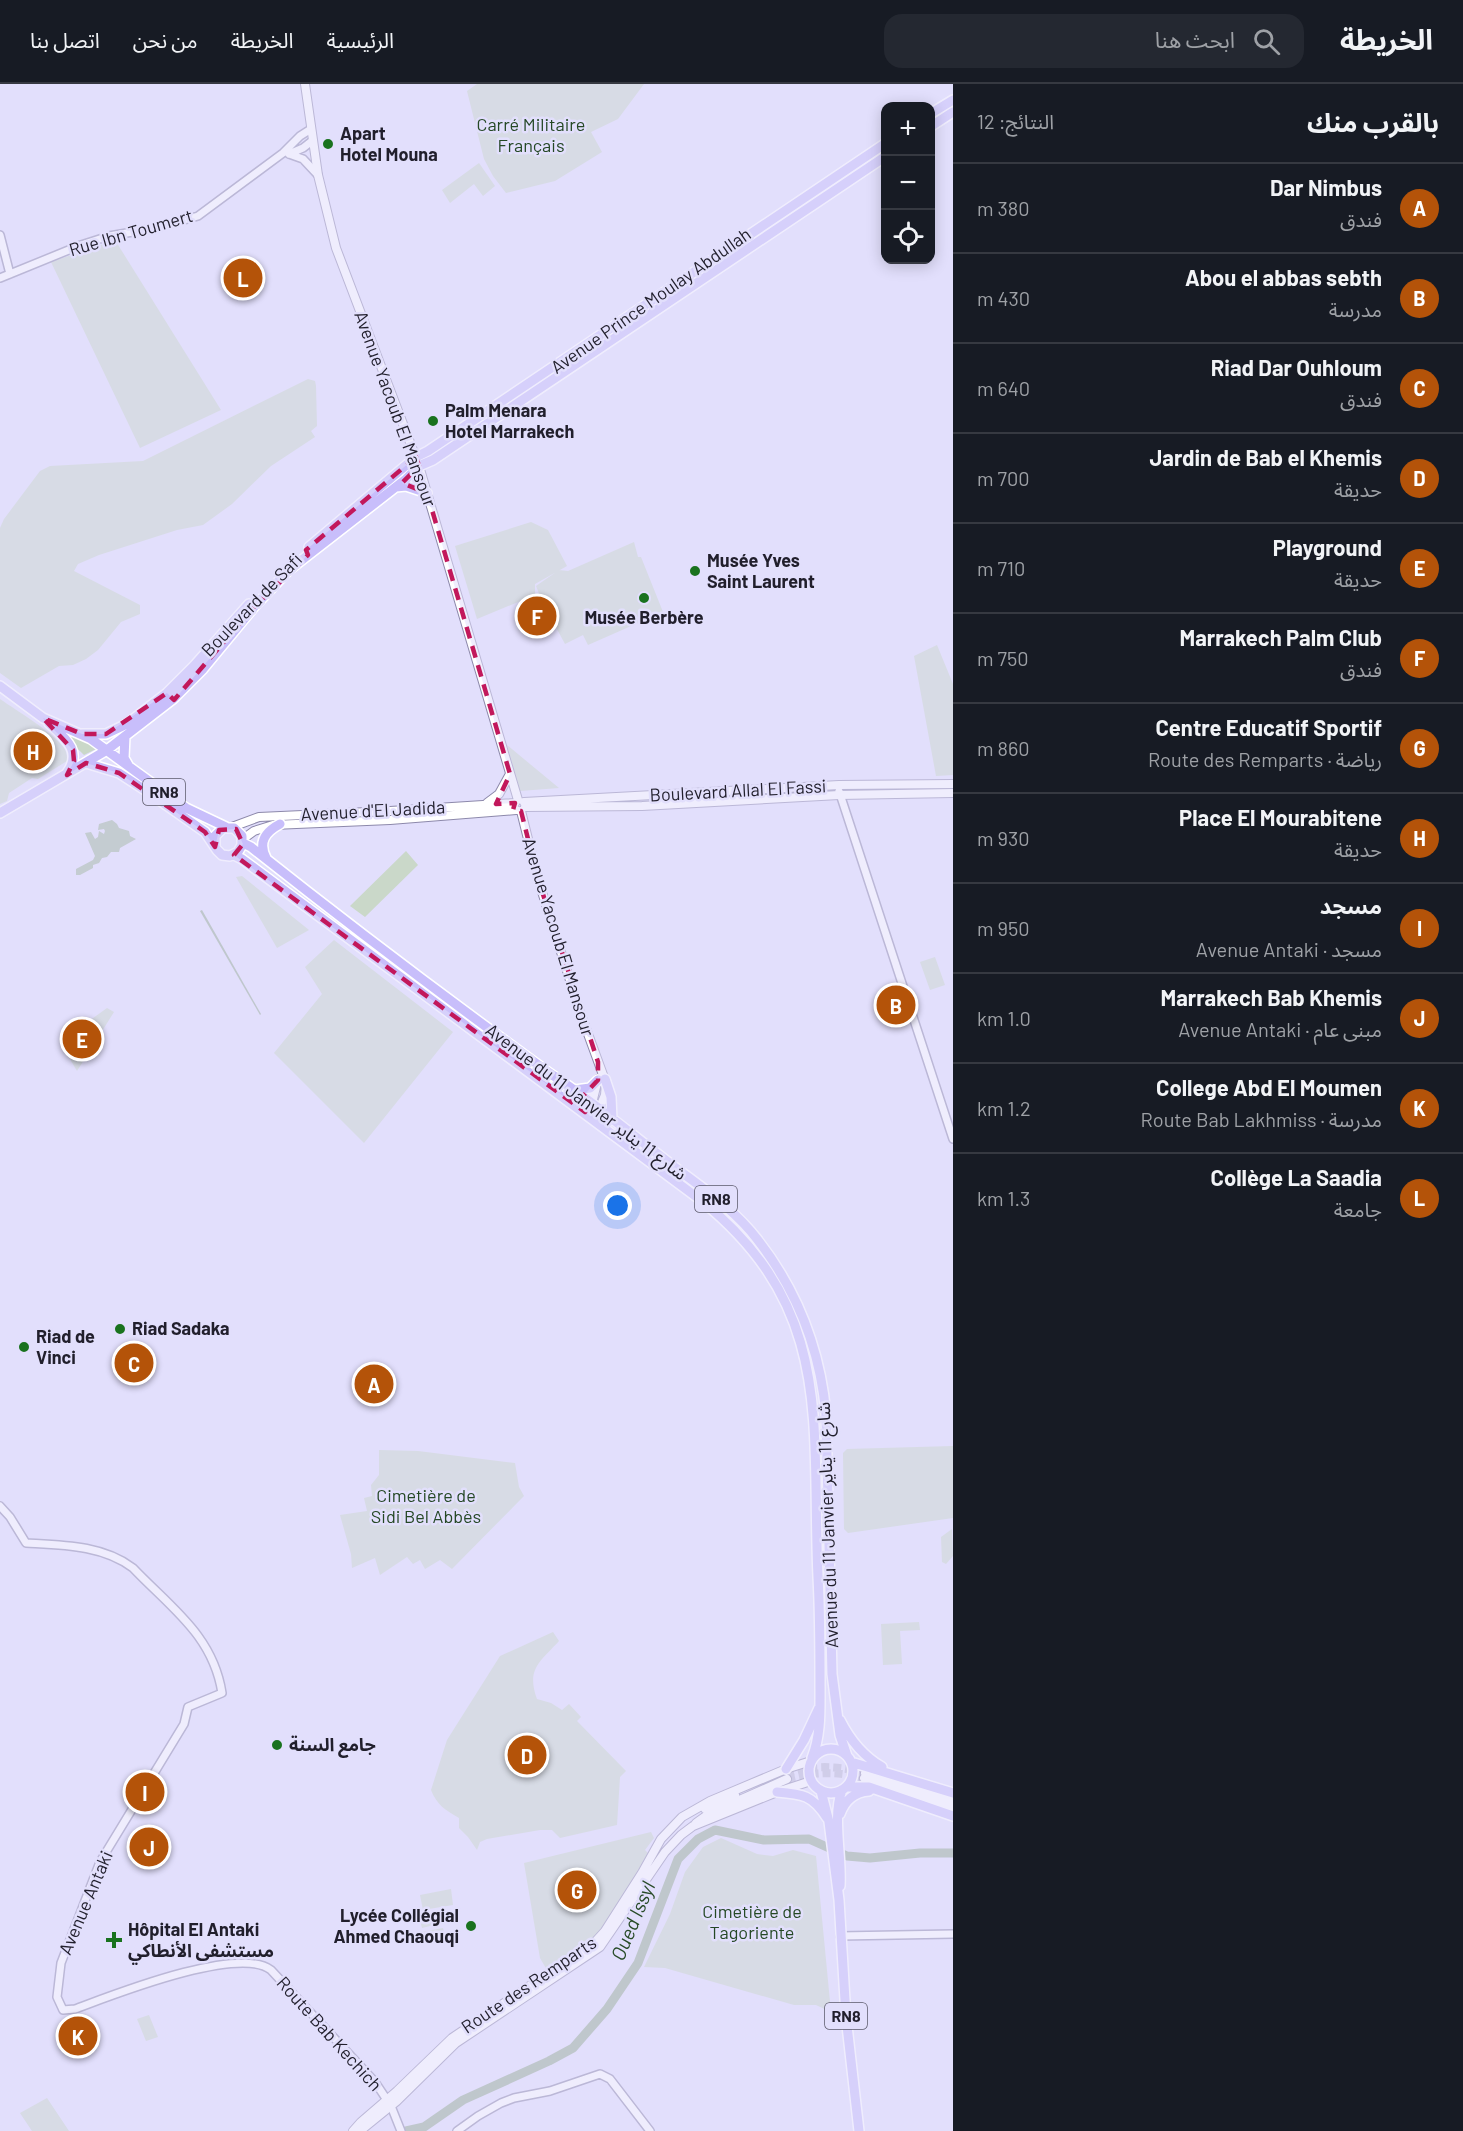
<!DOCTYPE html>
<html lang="ar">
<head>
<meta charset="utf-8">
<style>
  body { margin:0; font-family:Barlow,"Noto Sans Arabic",sans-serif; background:#242831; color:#f1f3f6; direction:rtl }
  .controls { position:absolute; right:18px; top:18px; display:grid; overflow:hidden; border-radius:12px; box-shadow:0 3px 15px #0003 }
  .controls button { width:54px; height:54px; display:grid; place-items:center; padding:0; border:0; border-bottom:2px solid #363941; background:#171b24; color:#f1f3f6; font:30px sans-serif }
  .you { position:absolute; left:618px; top:1122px; width:21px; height:21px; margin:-15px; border:4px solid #fff; border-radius:50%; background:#1a73e8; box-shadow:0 0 0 9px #1a73e833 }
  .badge { display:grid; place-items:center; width:39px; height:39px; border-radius:50%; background:#b45309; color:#fff; font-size:20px; font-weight:700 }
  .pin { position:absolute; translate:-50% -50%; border:3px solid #fff; box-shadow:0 2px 6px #0006 }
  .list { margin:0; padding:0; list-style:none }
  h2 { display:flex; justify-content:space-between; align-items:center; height:78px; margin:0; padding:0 24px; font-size:26px }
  h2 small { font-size:20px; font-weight:400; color:#9ea1a6 }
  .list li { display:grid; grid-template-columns:39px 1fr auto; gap:18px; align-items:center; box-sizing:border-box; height:90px; padding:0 24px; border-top:2px solid #363941 }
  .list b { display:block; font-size:22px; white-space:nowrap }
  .list p { margin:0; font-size:20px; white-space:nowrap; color:#9ea1a6 }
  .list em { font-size:20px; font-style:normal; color:#9ea1a6 }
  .icon { flex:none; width:33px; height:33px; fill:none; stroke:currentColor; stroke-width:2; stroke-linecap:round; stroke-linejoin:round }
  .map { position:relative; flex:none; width:953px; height:2047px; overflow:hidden; direction:ltr }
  header { display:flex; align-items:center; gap:36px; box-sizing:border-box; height:84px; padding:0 30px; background:#171b24; border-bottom:2px solid #363941 }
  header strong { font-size:28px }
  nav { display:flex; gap:33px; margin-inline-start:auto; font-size:21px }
  .search { width:420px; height:54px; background:#242831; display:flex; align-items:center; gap:15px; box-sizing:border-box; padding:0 21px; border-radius:18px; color:#9ea1a6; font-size:22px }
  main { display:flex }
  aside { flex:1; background:#171b24 }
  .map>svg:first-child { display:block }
  .green { fill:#cad8c9 }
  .forest { fill:#9fb59d }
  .water { fill:#94aa93 }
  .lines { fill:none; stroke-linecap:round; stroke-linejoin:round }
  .river { stroke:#94aa93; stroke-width:9 }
  .secondary-tunnel { stroke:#bbb9d2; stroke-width:8; stroke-dasharray:8 4; stroke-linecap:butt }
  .tertiary-casing { stroke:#8d89ab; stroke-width:10 }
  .secondary-casing { stroke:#8d89ab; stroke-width:10 }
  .primary-casing { stroke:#fff; stroke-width:12 }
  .tertiary { stroke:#fff; stroke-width:7 }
  .secondary { stroke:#fff; stroke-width:8 }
  .primary { stroke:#c8befb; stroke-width:9 }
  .marked { fill:none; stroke:#c2185b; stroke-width:4.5; stroke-dasharray:12 8; stroke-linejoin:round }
  .poi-dot { fill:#19721e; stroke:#e2dffc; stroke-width:2 }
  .labels { text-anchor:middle; stroke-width:5; stroke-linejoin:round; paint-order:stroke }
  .shield { fill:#e2dffc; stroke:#5b596a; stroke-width:1.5 }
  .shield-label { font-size:16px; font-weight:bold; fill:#211f2c }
  .park-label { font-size:18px; fill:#254825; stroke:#e2dffc }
  .poi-label { font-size:18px; font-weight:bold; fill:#211f2c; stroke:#e2dffc; text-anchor:start }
  .street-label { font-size:18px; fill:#211f2c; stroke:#e2dffc }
  .water-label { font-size:20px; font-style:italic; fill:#284b28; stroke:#e2dffc }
</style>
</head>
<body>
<header>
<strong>الخريطة</strong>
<div class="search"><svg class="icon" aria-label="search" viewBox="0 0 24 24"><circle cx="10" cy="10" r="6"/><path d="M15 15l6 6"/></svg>ابحث هنا</div>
<nav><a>الرئيسية</a><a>الخريطة</a><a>من نحن</a><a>اتصل بنا</a></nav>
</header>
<main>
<aside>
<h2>بالقرب منك<small>النتائج: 12</small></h2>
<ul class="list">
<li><span class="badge">A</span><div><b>Dar Nimbus</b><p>فندق</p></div><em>380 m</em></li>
<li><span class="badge">B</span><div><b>Abou el abbas sebth</b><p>مدرسة</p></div><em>430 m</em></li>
<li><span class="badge">C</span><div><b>Riad Dar Ouhloum</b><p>فندق</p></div><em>640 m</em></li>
<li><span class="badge">D</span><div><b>Jardin de Bab el Khemis</b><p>حديقة</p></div><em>700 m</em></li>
<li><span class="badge">E</span><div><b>Playground</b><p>حديقة</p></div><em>710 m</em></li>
<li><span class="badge">F</span><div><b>Marrakech Palm Club</b><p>فندق</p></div><em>750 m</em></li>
<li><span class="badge">G</span><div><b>Centre Educatif Sportif</b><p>رياضة · Route des Remparts</p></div><em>860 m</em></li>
<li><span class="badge">H</span><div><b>Place El Mourabitene</b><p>حديقة</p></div><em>930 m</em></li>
<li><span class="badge">I</span><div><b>مسجد</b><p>مسجد · Avenue Antaki</p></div><em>950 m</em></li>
<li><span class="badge">J</span><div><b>Marrakech Bab Khemis</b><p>مبنى عام · Avenue Antaki</p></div><em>1.0 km</em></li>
<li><span class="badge">K</span><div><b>College Abd El Moumen</b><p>مدرسة · Route Bab Lakhmiss</p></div><em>1.2 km</em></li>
<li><span class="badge">L</span><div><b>Collège La Saadia</b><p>جامعة</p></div><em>1.3 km</em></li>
</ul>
</aside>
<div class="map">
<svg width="953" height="2047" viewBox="0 0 953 2047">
  <rect width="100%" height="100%" fill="#e2dffc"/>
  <path class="green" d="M 477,0 L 644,0 L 618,35 L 591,48 L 602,68 L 555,97 L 506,109 L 493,92 L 484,75 L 467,7 Z
    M 479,79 L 495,102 L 483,112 L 474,100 L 450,119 L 442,106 Z
    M 115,156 L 221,326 L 140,364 L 51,178 Z
    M 308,295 L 315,297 L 316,302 L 317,342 L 311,347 L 315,353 L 271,382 L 232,420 L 203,441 L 177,446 L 99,471 L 78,480 L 74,487 L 140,521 L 140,530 L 121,538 L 98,566 L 86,575 L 73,581 L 59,582 L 21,604 L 0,589 L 0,444 L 4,435 L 40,387 L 50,382 L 143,377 Z
    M 531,438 L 548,446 L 567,482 L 535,500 L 535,511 L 477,535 L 455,462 Z
    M 634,458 L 638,473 L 641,473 L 663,528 L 588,561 L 583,551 L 565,560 L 543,519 L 536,502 L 559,486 L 568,487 Z
    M 937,561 L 953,600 L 953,691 L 936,692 L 914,572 Z
    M 0,615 C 17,627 53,648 64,664 C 67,668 67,673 67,677 L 38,695 L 32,694 L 9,709 L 7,717 L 0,720 Z
    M 54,642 L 90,658 L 98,664 L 84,671 Z
    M 507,661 L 559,704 L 520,707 Z
    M 406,767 L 418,781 L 365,833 L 350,822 Z
    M 242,792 L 309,846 L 277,864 L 236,793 Z
    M 334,856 L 453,948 L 364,1059 L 274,969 L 322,910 L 305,883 Z
    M 935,873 L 945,901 L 930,906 L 920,878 Z
    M 107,924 L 114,928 L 77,987 L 60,958 Z
    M 953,1362 L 953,1434 L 848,1449 L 844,1445 L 843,1369 L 847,1365 Z
    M 379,1366 L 418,1367 L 515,1379 L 519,1403 L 524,1412 L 452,1485 L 440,1476 L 425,1485 L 420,1476 L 413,1480 L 407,1473 L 380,1491 L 375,1474 L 352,1484 L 351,1470 L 340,1431 L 367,1427 L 364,1414 L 372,1412 L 371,1401 L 379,1391 Z
    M 952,1445 L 953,1472 L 946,1480 L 942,1478 L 941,1453 Z
    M 919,1538 L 920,1546 L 900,1547 L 902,1580 L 883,1581 L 881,1540 Z
    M 553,1548 L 559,1557 C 540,1578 526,1585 537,1615 L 551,1619 L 562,1626 L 569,1620 L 581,1633 L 577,1637 L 626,1687 L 620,1693 L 617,1741 L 560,1754 L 552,1746 L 540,1746 L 487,1755 L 480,1758 L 477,1766 L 468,1753 L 459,1744 L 459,1734 C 445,1726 437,1721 431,1706 L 447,1656 L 500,1572 Z
    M 651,1748 L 654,1754 L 645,1766 L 648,1769 C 638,1786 604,1850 590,1857 C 583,1861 576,1863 569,1868 L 569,1873 L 547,1886 L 540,1874 L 524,1779 Z
    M 721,1754 L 757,1770 L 773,1772 L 793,1766 L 816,1772 L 831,1928 L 816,1921 L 794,1921 L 665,1884 L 644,1883 L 670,1830 L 685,1788 L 703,1763 Z
    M 451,1805 L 453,1821 L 423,1826 L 420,1811 Z
    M 439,1827 L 442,1839 L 422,1844 L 419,1832 Z
    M 443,1844 L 446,1855 L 425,1859 L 422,1848 Z
    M 149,1931 L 158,1953 L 146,1957 L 137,1935 Z
    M 47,2014 L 69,2047 L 32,2047 L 20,2029 Z"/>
  <path class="forest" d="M 112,736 L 117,740 L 119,744 L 129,747 L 130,752 L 136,755 L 120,764 L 119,768 L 111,768 L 107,773 L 102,774 L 99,779 L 93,781 L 93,784 L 80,791 L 76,791 L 76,785 L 93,776 L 95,772 L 85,749 L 91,748 L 95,755 L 98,753 L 99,747 L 104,750 L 105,747 L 104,745 L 98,746 L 99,740 Z"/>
  <path class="water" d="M 202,826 L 261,930 L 260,931 L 200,827 Z"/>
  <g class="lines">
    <path class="river" d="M 406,2047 L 424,2043 L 463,2016 L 549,1977 L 573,1964 L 607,1925 L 638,1879 L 678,1775 L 698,1755 L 715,1746 L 764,1756 L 809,1755 L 847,1772 L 870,1774 L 920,1769 L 953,1769"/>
    <path class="secondary-tunnel" d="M 786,1690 C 813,1680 839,1682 865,1689
      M 787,1695 C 814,1688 837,1687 864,1694"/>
    <g class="tertiary-casing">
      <path id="tertiary" d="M 289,70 L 303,75 L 318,91
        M 289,70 L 303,64 L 312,57
        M 0,151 L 10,190
        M 0,194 L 81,161 L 109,152 L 156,144 L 198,132 L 283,69 L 300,52 L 311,45
        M 839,707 L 953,1055
        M 0,1422 L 10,1433 L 26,1459 C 62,1461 103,1461 133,1484 C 170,1523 213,1551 222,1609 L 188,1623 L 184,1640 L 100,1778 L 61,1879 L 57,1913 L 63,1926 L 75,1925 C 113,1911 238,1861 271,1886 L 375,1998 L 391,2022 L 401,2047
        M 840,1852 L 953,1850
        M 457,2047 L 478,2032 L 501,2019 L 514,2014 L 550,2007 L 600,1990 L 610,1995 L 650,2047"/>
    </g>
    <g class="secondary-casing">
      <path id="secondary" d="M 305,0 L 318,91 L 336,164 L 419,382 L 518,716
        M 524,718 L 839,701 L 953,700
        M 487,719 L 499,710 L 510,690
        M 525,723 L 642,722 L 839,711 L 953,709
        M 521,727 L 538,795 L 580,928 L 606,999 L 605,1011 L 595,1035
        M 232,743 L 259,733 L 390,727 L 515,719
        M 243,755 L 254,747 L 273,741 L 390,736 L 516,726
        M 585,1028 L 593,1015 L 598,995
        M 865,1689 L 953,1718
        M 864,1694 L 953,1725
        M 705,1725 L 735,1711
        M 696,1739 L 710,1729 L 787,1695
        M 353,2047 L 361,2038 L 397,2007 L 452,1954 L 595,1858 L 605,1847 L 642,1789 L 661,1755 L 682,1733 L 710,1717 L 786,1685 L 811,1677
        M 360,2047 L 397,2017 L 456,1959 L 600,1863 L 665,1768 L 681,1751 L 693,1742 L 777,1708 L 811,1697"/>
    </g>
    <g class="primary-casing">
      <path id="primary" d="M 930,30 L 953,16
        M 930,43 L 953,28
        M 396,403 L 406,402 L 427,409
        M 309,463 L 416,373 L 428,367 L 886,59
        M 0,602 L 43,634 L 91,655 L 186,724 L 226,743
        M 49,639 C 65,654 83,667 67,689
        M 82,650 L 106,650 L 127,640 L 167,609 L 194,582 L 249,520
        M 125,652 L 124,674 L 128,681
        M 86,679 L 119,689 L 145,706 L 205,748 L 217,766 L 222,771 L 230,772 L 238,768 L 242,761 L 242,752 L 234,744 L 223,744 L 215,752 L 215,763
        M 0,729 L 107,666 L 173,615 L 203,585 L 254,523 L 289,486 L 406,395 L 419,382 L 433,376 L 886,72
        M 243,759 L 251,763 C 348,840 447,915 548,988 C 558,995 568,1001 578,1009 C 610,1032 640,1057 672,1081 C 702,1104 734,1125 757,1155 C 797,1206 820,1266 826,1330 L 832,1590 L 840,1651 L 847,1672
        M 234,771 L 242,775 L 702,1117 C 836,1226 811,1341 818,1493 C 820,1529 820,1566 820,1602 C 820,1627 821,1651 812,1674
        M 266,774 C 258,758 265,748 280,740
        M 605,995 L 611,1013 L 612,1036
        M 575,1006 L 590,1004 L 598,996
        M 840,1636 C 850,1656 863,1672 882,1683
        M809 1687a22 22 0 1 1 44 0a22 22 0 1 1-44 0Z
        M 851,1678 L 953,1709
        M 786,1685 L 804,1656 L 819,1624
        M 846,1703 L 869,1703 L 953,1732
        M 821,1707 L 829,1738 L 839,1816 L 846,1933 L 859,2047
        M 777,1708 C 802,1710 813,1711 827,1734
        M 840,1730 C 845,1716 854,1708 869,1707
        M 840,1802 C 842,1772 832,1733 842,1706"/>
    </g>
    <use href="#tertiary" class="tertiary"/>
    <use href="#secondary" class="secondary"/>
    <use href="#primary" class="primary"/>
  </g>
  <path d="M0 0H953V2047H0ZM 416,373 L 419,382 L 402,399 L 427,409 L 510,690 L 496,720 L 515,719 L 513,726 L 521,727 L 538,795 L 598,978 L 598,996 L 583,1012 L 591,1018 L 585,1028 L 234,771 L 243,760 L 236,745 L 219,746 L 215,763 L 205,748 L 119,689 L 86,679 L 67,691 L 74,677 L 73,666 L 43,634 L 82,650 L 106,650 L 167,609 L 174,616 L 254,523 L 308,471 L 306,466 Z" fill="#e2dffc" fill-opacity=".55" fill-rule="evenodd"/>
  <path class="marked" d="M 416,373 L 419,382 L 402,399 L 427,409 L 510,690 L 496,720 L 515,719 L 513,726 L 521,727 L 538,795 L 598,978 L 598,996 L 583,1012 L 591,1018 L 585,1028 L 234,771 L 243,760 L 236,745 L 219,746 L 215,763 L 205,748 L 119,689 L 86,679 L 67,691 L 74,677 L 73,666 L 43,634 L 82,650 L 106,650 L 167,609 L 174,616 L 254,523 L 308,471 L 306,466 Z"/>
  <g class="poi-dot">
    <circle cx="328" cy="60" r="6"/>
    <circle cx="433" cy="337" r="6"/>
    <circle cx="695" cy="487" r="6"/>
    <circle cx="644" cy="514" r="6"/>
    <circle cx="120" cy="1245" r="6"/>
    <circle cx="24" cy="1263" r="6"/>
    <circle cx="277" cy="1661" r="6"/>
    <circle cx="471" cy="1842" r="6"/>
    <path d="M111 1847h6v6h6v6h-6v6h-6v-6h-6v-6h6z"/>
  </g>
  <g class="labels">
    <g class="shield">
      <rect x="143" y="695" width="42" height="26" rx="4.5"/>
      <rect x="695" y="1102" width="42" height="26" rx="4.5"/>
      <rect x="825" y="1919" width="42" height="26" rx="4.5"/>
    </g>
    <g class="shield-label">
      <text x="164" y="714">RN8</text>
      <text x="716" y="1121">RN8</text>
      <text x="846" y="1938">RN8</text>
    </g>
    <g class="park-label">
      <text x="531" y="47">Carré Militaire<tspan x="531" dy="21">Français</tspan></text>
      <text x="426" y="1418">Cimetière de<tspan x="426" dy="21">Sidi Bel Abbès</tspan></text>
      <text x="752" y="1834">Cimetière de<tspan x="752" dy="21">Tagoriente</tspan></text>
    </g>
    <g class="poi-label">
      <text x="340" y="56">Apart<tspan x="340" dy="21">Hotel Mouna</tspan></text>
      <text x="445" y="333">Palm Menara<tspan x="445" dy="21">Hotel Marrakech</tspan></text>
      <text x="707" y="483">Musée Yves<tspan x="707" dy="21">Saint Laurent</tspan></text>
      <text x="644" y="540" text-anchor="middle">Musée Berbère</text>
      <text x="132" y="1251">Riad Sadaka</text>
      <text x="36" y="1259">Riad de<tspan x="36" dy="21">Vinci</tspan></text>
      <text x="289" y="1667">جامع السنة</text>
      <text x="459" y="1838" text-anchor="end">Lycée Collégial<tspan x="459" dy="21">Ahmed Chaouqi</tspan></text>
      <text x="128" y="1852">Hôpital El Antaki<tspan x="128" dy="21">مستشفى الأنطاكي</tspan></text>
    </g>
    <g class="street-label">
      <text transform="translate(131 149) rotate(-16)" y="6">Rue Ibn Toumert</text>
      <text transform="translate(651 217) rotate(-35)" y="6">Avenue Prince Moulay Abdullah</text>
      <text transform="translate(395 325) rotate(70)" y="6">Avenue Yacoub El Mansour</text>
      <text transform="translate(252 521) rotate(-46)" y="6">Boulevard de Safi</text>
      <text transform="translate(738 707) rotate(-3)" y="6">Boulevard Allal El Fassi</text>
      <text transform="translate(373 727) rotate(-3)" y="6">Avenue d'El Jadida</text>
      <text transform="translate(558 853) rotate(73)" y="6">Avenue Yacoub El Mansour</text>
      <text transform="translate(586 1018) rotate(37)" y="6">Avenue du 11 Janvier شارع 11 يناير</text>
      <text transform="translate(828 1441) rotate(-92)" y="6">Avenue du 11 Janvier شارع 11 يناير</text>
      <text transform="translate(86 1819) rotate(-67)" y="6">Avenue Antaki</text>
      <text transform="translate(529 1901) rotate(-34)" y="6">Route des Remparts</text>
      <text transform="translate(329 1950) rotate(48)" y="6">Route Bab Kechich</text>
    </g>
    <g class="water-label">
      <text transform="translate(633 1837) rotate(-67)" y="7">Oued Issyl</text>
    </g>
  </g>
</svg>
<div class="controls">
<button>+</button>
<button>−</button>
<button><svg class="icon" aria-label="locate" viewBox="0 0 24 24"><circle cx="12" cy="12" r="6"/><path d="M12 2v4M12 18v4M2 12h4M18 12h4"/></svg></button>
</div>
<div class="you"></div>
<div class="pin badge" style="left:374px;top:1300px">A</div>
<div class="pin badge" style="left:896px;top:921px">B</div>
<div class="pin badge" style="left:134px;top:1279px">C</div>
<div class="pin badge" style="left:527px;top:1671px">D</div>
<div class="pin badge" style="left:82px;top:955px">E</div>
<div class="pin badge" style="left:537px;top:532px">F</div>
<div class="pin badge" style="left:577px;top:1806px">G</div>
<div class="pin badge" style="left:33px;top:667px">H</div>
<div class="pin badge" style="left:145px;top:1708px">I</div>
<div class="pin badge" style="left:149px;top:1763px">J</div>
<div class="pin badge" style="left:78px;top:1952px">K</div>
<div class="pin badge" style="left:243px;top:194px">L</div>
</div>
</main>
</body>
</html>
